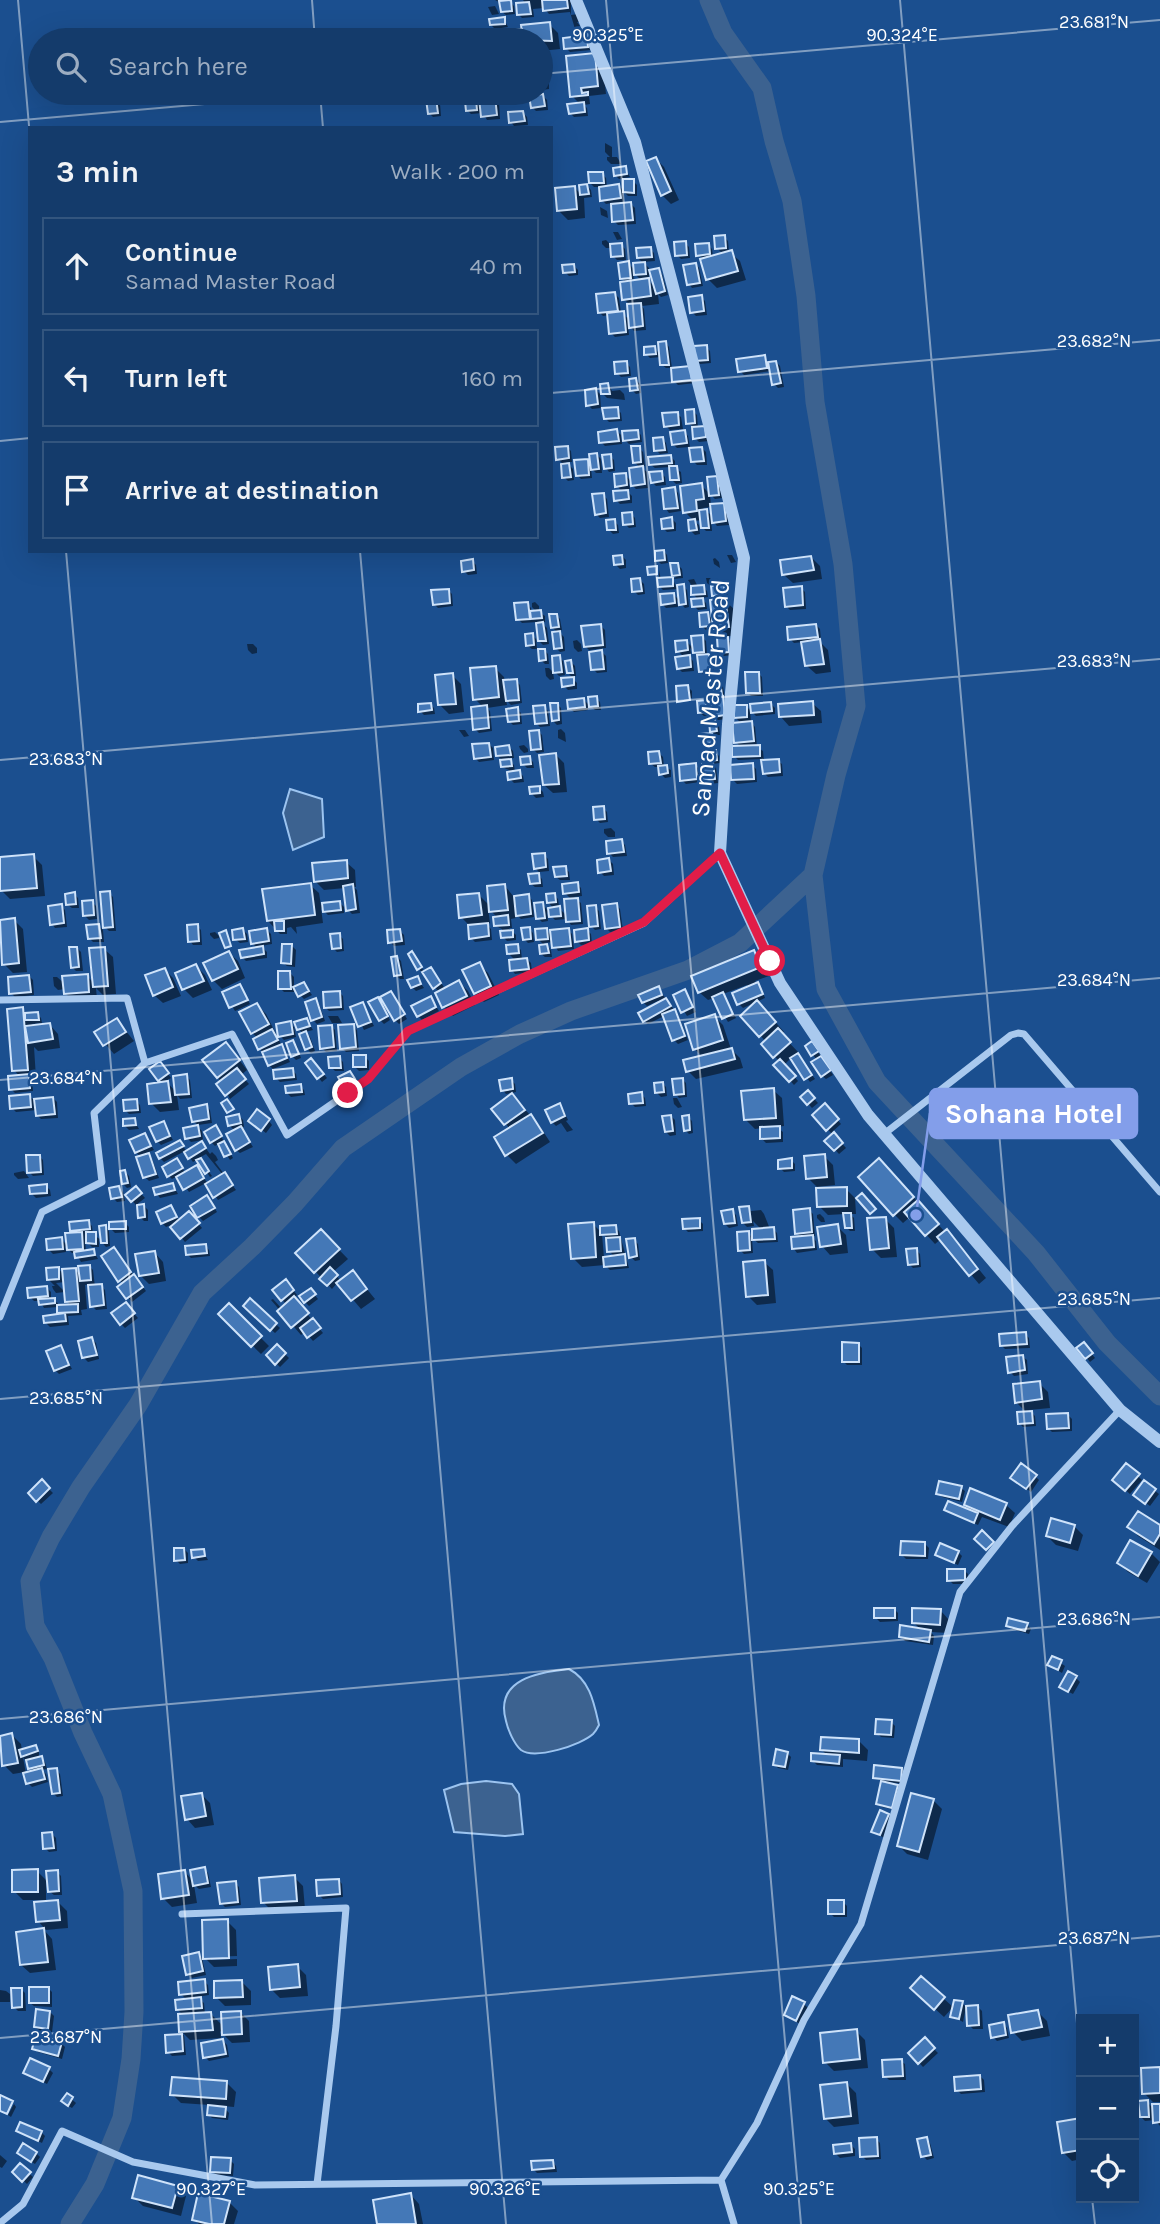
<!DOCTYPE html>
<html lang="en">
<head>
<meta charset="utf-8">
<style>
  body { margin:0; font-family:Karla,sans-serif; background:#1d4271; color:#f1f3f6 }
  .controls { position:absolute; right:21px; bottom:21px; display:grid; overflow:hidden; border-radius:0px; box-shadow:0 7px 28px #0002 }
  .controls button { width:63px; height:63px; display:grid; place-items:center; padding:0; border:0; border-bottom:2px solid #33557e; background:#143b6b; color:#f1f3f6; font:35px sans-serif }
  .stop { position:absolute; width:21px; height:21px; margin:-16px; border:5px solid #e11d48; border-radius:50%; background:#fff }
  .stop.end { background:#e11d48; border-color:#fff; box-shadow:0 2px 7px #0008 }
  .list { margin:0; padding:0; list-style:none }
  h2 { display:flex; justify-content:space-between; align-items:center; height:91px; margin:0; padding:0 28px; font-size:30px }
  h2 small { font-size:23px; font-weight:400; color:#9dadc1 }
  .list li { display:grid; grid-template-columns:46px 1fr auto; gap:21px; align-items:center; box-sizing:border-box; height:98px; margin:0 14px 14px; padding:0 14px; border:2px solid #33557e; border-radius:0px }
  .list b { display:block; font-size:26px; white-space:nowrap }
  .list p { margin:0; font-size:23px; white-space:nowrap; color:#9dadc1 }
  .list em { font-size:23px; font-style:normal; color:#9dadc1 }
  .icon { flex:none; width:38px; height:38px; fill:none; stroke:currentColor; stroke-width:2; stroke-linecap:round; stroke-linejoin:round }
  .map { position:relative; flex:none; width:1160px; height:2224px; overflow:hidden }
  .search { position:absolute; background:#143b6b; box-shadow:0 7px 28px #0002; left:28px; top:28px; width:525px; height:77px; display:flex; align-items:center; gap:18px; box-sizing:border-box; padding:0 24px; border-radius:38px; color:#9dadc1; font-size:26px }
  .panel { position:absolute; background:#143b6b; box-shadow:0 7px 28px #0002; left:28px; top:126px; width:525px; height:427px; border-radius:0px }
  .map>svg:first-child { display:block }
  .water { fill:#3c6290; stroke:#9cc4f0; stroke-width:2 }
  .shadow { fill:#0007; fill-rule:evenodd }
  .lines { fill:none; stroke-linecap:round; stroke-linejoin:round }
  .canal { stroke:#3c6290; stroke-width:19 }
  .building { fill:#4478b7; stroke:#cfe3fa; stroke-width:2 }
  .minor { stroke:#a9c9ee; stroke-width:7 }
  .tertiary { stroke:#a9c9ee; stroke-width:12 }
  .route { stroke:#e11d48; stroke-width:9 }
  .ticks { fill:none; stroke:#fff; stroke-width:2; stroke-opacity:0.45 }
  .labels { text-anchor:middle; stroke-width:5; stroke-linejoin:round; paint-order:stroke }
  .street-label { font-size:26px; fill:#fff; stroke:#1b4f8f }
  .ticks-label { font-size:18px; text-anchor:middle; fill:#fff; stroke:#1b4f8f; stroke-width:5; stroke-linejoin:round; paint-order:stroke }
  .leader { fill:none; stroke:#839eea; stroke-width:2.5 }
  .callout-dot { fill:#839eea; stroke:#1b4f8f; stroke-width:2.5 }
  .callout { fill:#839eea; stroke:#839eea; stroke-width:2.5 }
  .callout-label { font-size:28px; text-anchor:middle; font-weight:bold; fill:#fff }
</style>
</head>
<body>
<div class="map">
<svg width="1160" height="2224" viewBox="0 0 1160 2224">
  <rect width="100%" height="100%" fill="#1b4f8f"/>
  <path class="water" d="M 290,789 L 322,799 L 324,837 L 293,850 L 283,813 Z
    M 569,1669 C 590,1680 594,1703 599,1725 C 598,1727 594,1733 593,1734 C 581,1745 535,1760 521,1750 C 514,1744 508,1730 506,1721 C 494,1679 539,1672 569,1669 Z
    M 486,1781 L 512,1784 L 519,1794 L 523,1834 L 505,1836 L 454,1832 L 444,1790 L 461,1784 Z"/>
  <path class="shadow" d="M 495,0 L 508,0 L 514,6 L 515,14 L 506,15 L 502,12 L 501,3 Z
    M 523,0 L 571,0 L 571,15 L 578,14 L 583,22 L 577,22 L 580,26 L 575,27 L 575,29 L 570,12 L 549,14 L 544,8 L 533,9 L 534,17 L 522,18 L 518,14 L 526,4 Z
    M 495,6 L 499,14 L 492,15 L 488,7 Z
    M 504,19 L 508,27 L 495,29 L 491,25 Z
    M 549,24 L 558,33 L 560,49 L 541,51 L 541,40 L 506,39 L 505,33 Z
    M 586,37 L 591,50 L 570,52 L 566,48 Z
    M 594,55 L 603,64 L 606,94 L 589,96 L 590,104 L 584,105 L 587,108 L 588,116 L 574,117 L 570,113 L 580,104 L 572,96 Z
    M 545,78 L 549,82 L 549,89 L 541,90 L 541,79 Z
    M 467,93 L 493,93 L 469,95 Z
    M 543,96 L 547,100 L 548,110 L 536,111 L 532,107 Z
    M 495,98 L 499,102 L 500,119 L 487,120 L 483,113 L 471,114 L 467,110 L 475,101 L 482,108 Z
    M 436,100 L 440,104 L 441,116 L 433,117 L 429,113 Z
    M 523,113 L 527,117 L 528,125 L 514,126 L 511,122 Z
    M 605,143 L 612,147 L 612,157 L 617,157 L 621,164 L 611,164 L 607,160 L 607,157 L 610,157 L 605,152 Z
    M 656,159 L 664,167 L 679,200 L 671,204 L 662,195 Z
    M 625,168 L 630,177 L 619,179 L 615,175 Z
    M 602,174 L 606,178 L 607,188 L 619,186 L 623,190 L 624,205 L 631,204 L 635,208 L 636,224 L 618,225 L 614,221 L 612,203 L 606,204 L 602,200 L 600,187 L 594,187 L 590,183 Z
    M 633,181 L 637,185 L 637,196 L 628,196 L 624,192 Z
    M 581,186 L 587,186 L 591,190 L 592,197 L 584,198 L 585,218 L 568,220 L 559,211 L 575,188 L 582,195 Z
    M 600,207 L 607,211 L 608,218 L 601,215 Z
    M 613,232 L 618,232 L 622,239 L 617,240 Z
    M 724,237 L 728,241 L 729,252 L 740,261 L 746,280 L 717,288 L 708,279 L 702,258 L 698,255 L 708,245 L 712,249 L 713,257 L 723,254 L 717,248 Z
    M 606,240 L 610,244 L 621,245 L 625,249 L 626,260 L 617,260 L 613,256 L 612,248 L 606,248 L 602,244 L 602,241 Z
    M 685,243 L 689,247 L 690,258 L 681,259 L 677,255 Z
    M 650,249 L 654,253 L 655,261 L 643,262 L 649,268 L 649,277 L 646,278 L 655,287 L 658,270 L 662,274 L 668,295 L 661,297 L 658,294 L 659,304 L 642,306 L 644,309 L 646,330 L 634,331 L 628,324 L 629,335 L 615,337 L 611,333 L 609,315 L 603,316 L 599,312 L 615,294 L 619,298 L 621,313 L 630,320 L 629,304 L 624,299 L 626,283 L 622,278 L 628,263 L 635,270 L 644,264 L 638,258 ZM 633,272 L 642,281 L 634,282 Z
    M 696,264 L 699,268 L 703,286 L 692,288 L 689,284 Z
    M 574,266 L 578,270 L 578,275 L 569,276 L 565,272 Z
    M 701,297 L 705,301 L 707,315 L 696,316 L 692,312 Z
    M 666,343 L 669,347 L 672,368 L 666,368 L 662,365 L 661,357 L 650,358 L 646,354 L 654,348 L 661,355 Z
    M 706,347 L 710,351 L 711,363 L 700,364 L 696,360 Z
    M 764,357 L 769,364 L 776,362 L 780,366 L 784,387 L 778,388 L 774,384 L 771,371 L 744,375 L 740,371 Z
    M 626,363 L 630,367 L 631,376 L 621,377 L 617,373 Z
    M 689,367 L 695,383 L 678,385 L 674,381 Z
    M 636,380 L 640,384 L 641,393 L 636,394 L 632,390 Z
    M 608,384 L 612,391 L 620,390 L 624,394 L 625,400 L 607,398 L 603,394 Z
    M 596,390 L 600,394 L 601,408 L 592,409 L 588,405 Z
    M 617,409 L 621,413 L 622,421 L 609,422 L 605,418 Z
    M 693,411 L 697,415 L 698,428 L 704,427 L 709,441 L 699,442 L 695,438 L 694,427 L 688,423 Z
    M 677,414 L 681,417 L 683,429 L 670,430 L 666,426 Z
    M 617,431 L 621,435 L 622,444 L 605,446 L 601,442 Z
    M 637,431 L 641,435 L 642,442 L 629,444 L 625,440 Z
    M 685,432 L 688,436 L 690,447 L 677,448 L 673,444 Z
    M 663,439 L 666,443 L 668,453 L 660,454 L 656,450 Z
    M 567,447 L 571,451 L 572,462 L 566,462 L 573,469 L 574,480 L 568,481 L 564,477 L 562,463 L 558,459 Z
    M 639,448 L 643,452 L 645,466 L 640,466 L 647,472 L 648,488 L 636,489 L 629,482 L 630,489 L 625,489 L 632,496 L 632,503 L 620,504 L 616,500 L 623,492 L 617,486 L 625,475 L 632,482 L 641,468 L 634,462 Z
    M 702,448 L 706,452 L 707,465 L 697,465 L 693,461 Z
    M 597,455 L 601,459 L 602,473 L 596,473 L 591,468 L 592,478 L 581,479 L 577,475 L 587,461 L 592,466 Z
    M 610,456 L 614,460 L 615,471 L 609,472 L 606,468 Z
    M 671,457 L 675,461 L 675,468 L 681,472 L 682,483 L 676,484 L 672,480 L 671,467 L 655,468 L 651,465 Z
    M 661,473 L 665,477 L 666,485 L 656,486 L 652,482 Z
    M 709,479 L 720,482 L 722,498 L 715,499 L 710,494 L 711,506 L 727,508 L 729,525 L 717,526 L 711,519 L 712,531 L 706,531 L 702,527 L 702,520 L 694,521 L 699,525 L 700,534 L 695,535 L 691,531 L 694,521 L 685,512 L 701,485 L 711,495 ZM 712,507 L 713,517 L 703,508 Z
    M 675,489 L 678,493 L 681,511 L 669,513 L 666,509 Z
    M 603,495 L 607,499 L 609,517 L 600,518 L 596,514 Z
    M 631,514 L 635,518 L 636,527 L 629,528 L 625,524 Z
    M 672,519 L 676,523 L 676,531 L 667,532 L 663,528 Z
    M 614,521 L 618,525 L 619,533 L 613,534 L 609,530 Z
    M 664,551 L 667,555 L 668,563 L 661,564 L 657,560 Z
    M 727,555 L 732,555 L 736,562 L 731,563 Z
    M 622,556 L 626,560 L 626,568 L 620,569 L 616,565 Z
    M 811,557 L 820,566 L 822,579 L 793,583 L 784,575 Z
    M 715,558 L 719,562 L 720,568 L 714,564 L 713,559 Z
    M 472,561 L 476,565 L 477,574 L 468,575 L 464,571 Z
    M 678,565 L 682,569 L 683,578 L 673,579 L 676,587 L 683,586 L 687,590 L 689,607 L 685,608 L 677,600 L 678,607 L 666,608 L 662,604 L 673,594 L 681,602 L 679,589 L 663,590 L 659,586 L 659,570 L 661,580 L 676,578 L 673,575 Z
    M 706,578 L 710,578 L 714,582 L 714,587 L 723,586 L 727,590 L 728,598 L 723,599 L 734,609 L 737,635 L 725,637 L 731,642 L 732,655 L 724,656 L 720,652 L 725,639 L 712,626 L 713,629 L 706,630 L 702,626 L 707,614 L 714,620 L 719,601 L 713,595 L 712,587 L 707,583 Z
    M 694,579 L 698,587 L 703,587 L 707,591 L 708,597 L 701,598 L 706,603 L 707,609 L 698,610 L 694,606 L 699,600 L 693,594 L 692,586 L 688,580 Z
    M 640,580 L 644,584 L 645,594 L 638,595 L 634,591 Z
    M 801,588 L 805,592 L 806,609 L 790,610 L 786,606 Z
    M 448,590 L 452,594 L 453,606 L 438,608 L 434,604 Z
    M 535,602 L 539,606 L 539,612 L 545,616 L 545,622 L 541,622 L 547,628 L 549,644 L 543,645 L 539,641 L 538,622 L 522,623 L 518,619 L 527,604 L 531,608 L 532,613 L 537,612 L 532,607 L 532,603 Z
    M 556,615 L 560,619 L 562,630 L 558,631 L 564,637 L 565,651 L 560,652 L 556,648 L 558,633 L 552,627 Z
    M 816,625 L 820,629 L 821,640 L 818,640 L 828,650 L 831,672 L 816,674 L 807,666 L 803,642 L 794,643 L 790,639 Z
    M 601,626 L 605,630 L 606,648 L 589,650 L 585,646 Z
    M 532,635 L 536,639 L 537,649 L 532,649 L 528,646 Z
    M 702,637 L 706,641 L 707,655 L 712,660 L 714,675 L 705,676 L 701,672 L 699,657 L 690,648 L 691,654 L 687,654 L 693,661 L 694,671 L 682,672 L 678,668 L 684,657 L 678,651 L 686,641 L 694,649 Z
    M 577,640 L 581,644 L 582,651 L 578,652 L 574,648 L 573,641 Z
    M 247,644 L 253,644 L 257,648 L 257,653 L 252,654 L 248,650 Z
    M 544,650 L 548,654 L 549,664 L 545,664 L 541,660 Z
    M 601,651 L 606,656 L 607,672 L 597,673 L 593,669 Z
    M 559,657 L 563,661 L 565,675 L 559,676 L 555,672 Z
    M 571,662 L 575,666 L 576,676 L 572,677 L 568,673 Z
    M 495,668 L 504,677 L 505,682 L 516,681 L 520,685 L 522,703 L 511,705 L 506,700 L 507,705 L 487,708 L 490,711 L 492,731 L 479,733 L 475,729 L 483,707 L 475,699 Z
    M 545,668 L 549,668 L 553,672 L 554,679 L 550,680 L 546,676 Z
    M 758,673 L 762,677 L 763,696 L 751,696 L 747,692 Z
    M 452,675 L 461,684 L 464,712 L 449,714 L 440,705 Z
    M 573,679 L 577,683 L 577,689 L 568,690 L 564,686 Z
    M 719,683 L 723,687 L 725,698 L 722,698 L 726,702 L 728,719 L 718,720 L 714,716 L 719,698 L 715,695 Z
    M 688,687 L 692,691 L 692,698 L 680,700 L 680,702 L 679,701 Z
    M 596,698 L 600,702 L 601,710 L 595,710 L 591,706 Z
    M 584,700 L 588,704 L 588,710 L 574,712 L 570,708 Z
    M 705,702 L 709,706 L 710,716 L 704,716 L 700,713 Z
    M 812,703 L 821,711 L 822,723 L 789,726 L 781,717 Z
    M 430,704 L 434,708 L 435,714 L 424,715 L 420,711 Z
    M 557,704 L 561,708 L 562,724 L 557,725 L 553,721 Z
    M 771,704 L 775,708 L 775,714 L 756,716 L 752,712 Z
    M 746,706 L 750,710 L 751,722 L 755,727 L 757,747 L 763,751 L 764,762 L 778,761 L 782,764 L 783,776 L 768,777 L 764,773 L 763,759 L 738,760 L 734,756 L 742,748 L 736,742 L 742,724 L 735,717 Z
    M 544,707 L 548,711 L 550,726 L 540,727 L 536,723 Z
    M 517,709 L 521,713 L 522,724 L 513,725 L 509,721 Z
    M 715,721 L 719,725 L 720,735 L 711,735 L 715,739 L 716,746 L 708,747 L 704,743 L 703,736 L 715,735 L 712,731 Z
    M 561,729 L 565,733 L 566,742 L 558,738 L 558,730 Z
    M 459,730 L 465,730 L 469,736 L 464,737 Z
    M 538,731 L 542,735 L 544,752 L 537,753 L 533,749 Z
    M 489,744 L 493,748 L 494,760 L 479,762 L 475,758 Z
    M 524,745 L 528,749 L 528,752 L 524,753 L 520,749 L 519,746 Z
    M 509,747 L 513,751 L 514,758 L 508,759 L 514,765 L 515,772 L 519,772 L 523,776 L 524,782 L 514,783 L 510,779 L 509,770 L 502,767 L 504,762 L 497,755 Z
    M 715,752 L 719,756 L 720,763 L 712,764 L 716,768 L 718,783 L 709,784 L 705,780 L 712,764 L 707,760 Z
    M 659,753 L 663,757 L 664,767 L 671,770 L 671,777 L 665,778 L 661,774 L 660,767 L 655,767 L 651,764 Z
    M 555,754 L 564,763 L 567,792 L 553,793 L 544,785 Z
    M 529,758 L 533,762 L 534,768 L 527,768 L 523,764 Z
    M 695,765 L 699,769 L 700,782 L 686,784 L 682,780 Z
    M 752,765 L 756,769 L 757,782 L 737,784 L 733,780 Z
    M 539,788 L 543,792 L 544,797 L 536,798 L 532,794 Z
    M 603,808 L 607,812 L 608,822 L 600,823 L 596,819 Z
    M 611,828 L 615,832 L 615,837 L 608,837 L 604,833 L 604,829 Z
    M 621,841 L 625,845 L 627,856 L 613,857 L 609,853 Z
    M 544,855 L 548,859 L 549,871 L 539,872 L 535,868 Z
    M 33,856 L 42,865 L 45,896 L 10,899 L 2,891 L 0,859 Z
    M 609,860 L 613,864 L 614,875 L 604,876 L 600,872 Z
    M 346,862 L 355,870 L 356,887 L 354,887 L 357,890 L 360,913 L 352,914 L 348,910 L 345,888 L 324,890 L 315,881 Z
    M 565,868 L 569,872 L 570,880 L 560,880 L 556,877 Z
    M 538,875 L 542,879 L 543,887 L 535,887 L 531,884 Z
    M 577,884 L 581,888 L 582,896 L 574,897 L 581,903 L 583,924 L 571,925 L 567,919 L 555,920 L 547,912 L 548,921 L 542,922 L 536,916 L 543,904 L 547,910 L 554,909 L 548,902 L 554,895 L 558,899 L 559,906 L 557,906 L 567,916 L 572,900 L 565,893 Z
    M 310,885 L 319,893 L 321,905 L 340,903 L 344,907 L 344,913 L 328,915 L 321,908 L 323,923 L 296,927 L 297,934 L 291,927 L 287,928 L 287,934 L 280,934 L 268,921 Z
    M 505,886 L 514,897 L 528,896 L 532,900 L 534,917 L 521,919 L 515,913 L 516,918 L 511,919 L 512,928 L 509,928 L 516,935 L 516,940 L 507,941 L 503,937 L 502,929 L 496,926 L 498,918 L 488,908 L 490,923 L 486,924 L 491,929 L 492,940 L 475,942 L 471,938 L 470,926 L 461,917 L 479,895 L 490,906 Z
    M 109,893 L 113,897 L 116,931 L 109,931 L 105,927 Z
    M 74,894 L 78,898 L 79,908 L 72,908 L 68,905 Z
    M 92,902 L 96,906 L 97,919 L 89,920 L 85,916 Z
    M 616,905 L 620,909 L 623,930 L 610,932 L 606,928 Z
    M 61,906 L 65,910 L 67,927 L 55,928 L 52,924 Z
    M 595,907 L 599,911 L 601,929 L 595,930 L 591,926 Z
    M 14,920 L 23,929 L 27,972 L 13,973 L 4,964 L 0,922 Z
    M 99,926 L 103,930 L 104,942 L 93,942 L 89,938 Z
    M 197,926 L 201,930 L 202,945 L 193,945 L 190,941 Z
    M 529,929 L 533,933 L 534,942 L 528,943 L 524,939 Z
    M 243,930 L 247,934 L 248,942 L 240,943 L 235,939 Z
    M 267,930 L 271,934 L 272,944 L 261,946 L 267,952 L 267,958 L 246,961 L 242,957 L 258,949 L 252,943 Z
    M 546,930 L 553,937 L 568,930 L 572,934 L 574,949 L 558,951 L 553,942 L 544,943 L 551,950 L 552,957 L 545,957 L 541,954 L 545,946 L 538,939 Z
    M 587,930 L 591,934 L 592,944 L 581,945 L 577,941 Z
    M 400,931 L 404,935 L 405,945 L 394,946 L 390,942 Z
    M 215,932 L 219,936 L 219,938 L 214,939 L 210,935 L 210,933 Z
    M 339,935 L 343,939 L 344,951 L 337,952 L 333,948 Z
    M 292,946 L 296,950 L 295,967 L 287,966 L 283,963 Z
    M 517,946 L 521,950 L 522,960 L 527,959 L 531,963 L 532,972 L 515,974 L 512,970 L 516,961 L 509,954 Z
    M 77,948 L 81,952 L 83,971 L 76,971 L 72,967 Z
    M 104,949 L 113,957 L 116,994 L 103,995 L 96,988 L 97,1000 L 74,1002 L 66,994 L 65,989 L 58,990 L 54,986 L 53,977 L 57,977 L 65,984 L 87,976 L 94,983 Z
    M 754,952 L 763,961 L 769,976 L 755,981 L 761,988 L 765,998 L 743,1008 L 739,1004 L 748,988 L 747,985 L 723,994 L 736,1018 L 728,1022 L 714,998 L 708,1000 L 699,992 Z
    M 229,953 L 238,961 L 245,978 L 222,989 L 213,980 Z
    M 397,957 L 401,961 L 404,979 L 400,979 L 396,975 Z
    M 415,957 L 425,973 L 435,973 L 445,989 L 459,982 L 468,991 L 475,1005 L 453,1016 L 444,1007 L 437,993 L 439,992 L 419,969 Z
    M 479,964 L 488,973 L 499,995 L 484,1002 L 475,993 Z
    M 196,966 L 205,975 L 212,990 L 193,998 L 184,989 L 177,974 Z
    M 165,970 L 173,978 L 181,996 L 163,1003 L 154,995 Z
    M 290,973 L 294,977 L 294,992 L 284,992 L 280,988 Z
    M 29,976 L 33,980 L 34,995 L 15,997 L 11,993 Z
    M 417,978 L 424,988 L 416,991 L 412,987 Z
    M 304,984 L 312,995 L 304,999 L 300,995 Z
    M 240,986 L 250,1004 L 235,1011 L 224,993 Z
    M 658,988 L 678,1015 L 688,1040 L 678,1044 L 674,1040 L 664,1016 L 648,1024 L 644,1021 L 660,1004 L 658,1001 L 647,1006 L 643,1002 Z
    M 684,991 L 696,1012 L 687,1016 L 675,996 Z
    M 339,992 L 343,996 L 344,1010 L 329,1011 L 325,1007 Z
    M 395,997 L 407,1019 L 399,1024 L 395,1020 Z
    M 430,998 L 439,1011 L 422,1020 L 418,1016 Z
    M 316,1000 L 319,1004 L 325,1021 L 317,1024 L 313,1020 Z
    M 381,1003 L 390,1020 L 384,1024 L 380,1020 Z
    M 363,1004 L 374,1026 L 364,1030 L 353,1008 Z
    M 257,1005 L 266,1014 L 290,1062 L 273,1069 L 269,1065 L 260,1048 L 258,1038 L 252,1033 Z
    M 22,1009 L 28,1015 L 37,1014 L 41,1018 L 42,1023 L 32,1024 L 32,1027 L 50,1025 L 58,1034 L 60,1048 L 38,1051 L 34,1047 L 36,1078 L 32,1078 L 33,1091 L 15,1093 L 11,1089 L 20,1077 L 14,1070 Z
    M 766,1011 L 784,1032 L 781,1034 L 798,1052 L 797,1054 L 815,1079 L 810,1082 L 792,1057 L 784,1065 L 798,1081 L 794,1085 L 776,1065 L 779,1061 L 763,1044 L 766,1042 L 743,1016 Z
    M 328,1016 L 338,1016 L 342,1023 L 332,1023 Z
    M 714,1016 L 723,1025 L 731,1049 L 740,1058 L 743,1068 L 696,1079 L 688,1071 L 702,1057 L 695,1049 L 687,1025 Z
    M 117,1020 L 134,1041 L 114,1054 L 96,1033 Z
    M 307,1020 L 313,1030 L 305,1032 L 310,1037 L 315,1051 L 311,1053 L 307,1049 L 301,1035 L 303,1034 L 299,1029 Z
    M 290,1023 L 294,1027 L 296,1037 L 284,1040 L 280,1036 Z
    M 331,1026 L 335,1030 L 337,1051 L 326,1052 L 322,1048 Z
    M 353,1026 L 357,1030 L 359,1051 L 346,1052 L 342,1048 Z
    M 293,1042 L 297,1046 L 301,1058 L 296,1060 L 292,1056 Z
    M 812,1043 L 833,1075 L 826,1079 L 822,1076 L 817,1060 L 813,1055 Z
    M 234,1053 L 247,1070 L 241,1075 L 249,1084 L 230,1099 L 218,1077 Z
    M 365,1057 L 369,1061 L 369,1070 L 359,1071 L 355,1067 Z
    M 339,1058 L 343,1062 L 344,1071 L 335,1071 L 331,1067 Z
    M 307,1063 L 315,1064 L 327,1078 L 322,1082 Z
    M 163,1067 L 171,1078 L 166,1081 L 176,1092 L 186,1076 L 190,1080 L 192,1098 L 180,1099 L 177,1095 L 179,1110 L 160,1112 L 151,1103 L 163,1084 L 159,1080 Z
    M 292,1070 L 296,1074 L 297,1080 L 280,1082 L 276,1078 Z
    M 353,1077 L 357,1084 L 348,1089 L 344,1085 Z
    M 682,1079 L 686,1083 L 687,1097 L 677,1098 L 682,1107 L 678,1108 L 674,1104 L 673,1098 L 679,1098 L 676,1094 Z
    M 511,1080 L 515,1084 L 516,1092 L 506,1094 L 503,1090 Z
    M 662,1083 L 666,1087 L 667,1096 L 661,1097 L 657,1093 Z
    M 300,1086 L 304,1090 L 305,1095 L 291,1097 L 287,1093 Z
    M 773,1090 L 782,1098 L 784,1126 L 777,1127 L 783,1132 L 783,1142 L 766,1143 L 762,1139 L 762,1128 L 755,1129 L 746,1120 Z
    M 808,1092 L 818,1103 L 812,1108 L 802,1097 Z
    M 641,1094 L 645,1098 L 646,1106 L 635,1107 L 631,1103 Z
    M 512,1095 L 539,1125 L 550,1142 L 516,1164 L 507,1155 L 510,1129 L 494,1109 Z
    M 29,1096 L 34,1100 L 53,1098 L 57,1102 L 58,1118 L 41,1119 L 37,1115 L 37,1110 L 16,1112 L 12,1108 Z
    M 136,1101 L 140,1105 L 141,1113 L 129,1114 L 125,1110 Z
    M 559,1105 L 563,1109 L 568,1120 L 566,1121 L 573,1130 L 567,1132 L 561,1123 L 556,1126 L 552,1122 Z
    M 825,1105 L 841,1124 L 832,1132 L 846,1148 L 839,1154 L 827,1141 L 833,1135 L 814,1115 Z
    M 206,1106 L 210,1110 L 212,1123 L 198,1125 L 194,1122 Z
    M 239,1116 L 243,1120 L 244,1127 L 240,1127 L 253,1147 L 240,1153 L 236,1150 L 235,1131 L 229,1125 Z
    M 671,1116 L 675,1120 L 676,1135 L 670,1136 L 666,1132 Z
    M 688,1117 L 692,1121 L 693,1133 L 689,1134 L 685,1130 Z
    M 134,1120 L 139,1129 L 129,1130 L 125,1126 Z
    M 269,1121 L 272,1125 L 266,1133 L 254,1124 Z
    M 163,1123 L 173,1140 L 161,1145 L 157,1141 Z
    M 198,1127 L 202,1131 L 203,1140 L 191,1142 L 187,1138 Z
    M 216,1127 L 233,1158 L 230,1160 L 219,1143 L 215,1146 L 211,1142 Z
    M 145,1135 L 154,1150 L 146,1153 L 152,1159 L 159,1178 L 149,1181 L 145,1177 L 141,1157 L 136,1152 Z
    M 180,1142 L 187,1152 L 202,1143 L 210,1154 L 212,1152 L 216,1156 L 218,1160 L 215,1162 L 236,1190 L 218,1200 L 206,1183 L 189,1192 L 178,1176 L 172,1179 L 169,1176 L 177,1160 L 186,1174 L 197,1168 L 208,1184 L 223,1175 L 206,1154 L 199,1158 L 212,1176 L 210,1177 L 198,1159 L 193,1162 L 185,1151 L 164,1162 L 160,1158 Z
    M 39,1156 L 43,1160 L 44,1175 L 33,1176 L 29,1172 Z
    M 824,1156 L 833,1165 L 835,1185 L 817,1187 L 808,1178 Z
    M 791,1160 L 795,1164 L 795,1171 L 784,1172 L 780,1168 Z
    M 888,1169 L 945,1232 L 955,1240 L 986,1278 L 979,1284 L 941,1239 L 935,1244 L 910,1217 L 903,1223 L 894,1214 Z
    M 24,1171 L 29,1178 L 18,1179 L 14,1175 L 14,1173 Z
    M 125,1172 L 129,1176 L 131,1187 L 127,1188 L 123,1184 Z
    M 173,1185 L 178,1194 L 160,1198 L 157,1194 Z
    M 46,1186 L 50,1190 L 51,1196 L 36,1198 L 32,1194 Z
    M 119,1188 L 123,1192 L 125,1201 L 117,1202 L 113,1198 Z
    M 136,1188 L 145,1198 L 136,1205 L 127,1195 Z
    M 846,1189 L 855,1198 L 856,1214 L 850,1214 L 854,1218 L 855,1231 L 850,1231 L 846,1227 L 845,1214 L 828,1215 L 819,1206 Z
    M 211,1202 L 217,1212 L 203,1221 L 199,1217 Z
    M 144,1206 L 148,1210 L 148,1221 L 144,1221 L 140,1217 Z
    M 171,1207 L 179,1221 L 189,1213 L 202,1228 L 185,1242 L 171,1225 L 166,1227 L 162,1223 Z
    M 748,1208 L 751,1211 L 761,1210 L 764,1214 L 770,1229 L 773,1229 L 777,1233 L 778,1242 L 758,1243 L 752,1238 L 753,1253 L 744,1254 L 740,1250 L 748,1233 L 754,1239 L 762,1230 L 753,1221 L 754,1226 L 747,1227 L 743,1223 Z
    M 809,1210 L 813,1214 L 815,1236 L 811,1236 L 816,1241 L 817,1250 L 797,1253 L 794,1249 L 802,1238 L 797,1233 Z
    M 732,1211 L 736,1215 L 738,1226 L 729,1228 L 725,1224 Z
    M 820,1214 L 824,1218 L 825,1222 L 821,1222 L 817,1218 L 817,1215 Z
    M 885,1219 L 894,1228 L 897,1257 L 881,1258 L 872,1249 Z
    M 699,1220 L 703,1224 L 703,1231 L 688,1232 L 684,1228 Z
    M 88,1222 L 92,1226 L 93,1234 L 102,1241 L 105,1227 L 109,1231 L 110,1246 L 106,1247 L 99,1239 L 99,1247 L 92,1247 L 85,1240 L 86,1252 L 93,1250 L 98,1259 L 81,1262 L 76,1253 L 72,1253 L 65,1246 L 66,1252 L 53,1254 L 49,1250 L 61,1239 L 68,1246 L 75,1234 L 71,1230 Z
    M 125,1223 L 129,1227 L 129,1232 L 115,1233 L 111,1229 Z
    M 593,1224 L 602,1233 L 615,1227 L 619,1231 L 629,1268 L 610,1270 L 605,1265 L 582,1267 L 573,1258 ZM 602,1234 L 608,1238 L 609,1251 L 615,1257 L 604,1258 Z
    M 837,1226 L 846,1235 L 848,1253 L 830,1255 L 822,1246 Z
    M 321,1231 L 348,1259 L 333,1272 L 341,1281 L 353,1272 L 375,1299 L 361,1309 L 338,1282 L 332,1289 L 298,1253 Z
    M 634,1240 L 638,1244 L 640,1260 L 635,1261 L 631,1257 Z
    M 205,1246 L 209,1250 L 210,1256 L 191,1258 L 187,1254 Z
    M 113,1249 L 146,1291 L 132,1302 L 119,1287 L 123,1284 L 120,1280 Z
    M 916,1250 L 920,1254 L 921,1267 L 913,1268 L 909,1264 Z
    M 155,1253 L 163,1262 L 166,1281 L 149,1284 L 140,1275 Z
    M 764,1262 L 773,1270 L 776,1303 L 757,1305 L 748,1296 Z
    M 89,1266 L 93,1270 L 95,1287 L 101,1286 L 105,1290 L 107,1309 L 96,1310 L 92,1306 L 90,1284 L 85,1285 L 87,1309 L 81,1310 L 82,1315 L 68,1316 L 69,1325 L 50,1327 L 46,1323 L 59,1315 L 59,1307 L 71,1306 L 67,1301 L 65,1282 L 56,1283 L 65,1292 L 56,1293 L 53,1289 L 52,1286 L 55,1286 L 48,1279 L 58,1268 L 64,1275 L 75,1270 L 81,1275 Z
    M 289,1285 L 297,1295 L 294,1298 L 323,1333 L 313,1341 L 305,1332 L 301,1335 L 271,1300 L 273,1299 L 282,1309 L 287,1305 L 274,1291 Z
    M 47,1288 L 51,1292 L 51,1300 L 58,1303 L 58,1307 L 44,1308 L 40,1301 L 34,1301 L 30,1297 Z
    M 314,1294 L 318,1299 L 309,1306 L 305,1302 Z
    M 251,1301 L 280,1328 L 275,1333 L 245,1306 Z
    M 229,1306 L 269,1346 L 261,1354 L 220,1314 Z
    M 129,1308 L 138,1318 L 125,1328 L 121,1324 Z
    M 1025,1334 L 1029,1338 L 1030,1348 L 1005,1349 L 1001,1345 Z
    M 92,1339 L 96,1343 L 99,1359 L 88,1362 L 84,1358 Z
    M 858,1344 L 862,1348 L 862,1365 L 847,1365 L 843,1361 Z
    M 277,1346 L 289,1358 L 280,1367 L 268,1355 Z
    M 60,1347 L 72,1369 L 59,1374 L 55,1370 L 48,1352 Z
    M 1079,1348 L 1087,1348 L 1095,1358 L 1090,1362 Z
    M 1023,1357 L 1027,1360 L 1028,1374 L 1014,1376 L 1010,1372 Z
    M 1039,1383 L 1048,1392 L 1050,1408 L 1029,1410 L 1035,1416 L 1036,1426 L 1023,1427 L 1019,1423 L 1027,1413 L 1016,1402 Z
    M 1068,1415 L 1072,1419 L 1072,1431 L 1052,1432 L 1048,1428 Z
    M 1127,1466 L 1142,1480 L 1130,1494 L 1114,1480 Z
    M 1035,1476 L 1039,1480 L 1031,1492 L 1016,1481 Z
    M 42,1482 L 53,1493 L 41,1504 L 30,1493 Z
    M 1144,1482 L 1159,1494 L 1150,1506 L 1139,1498 Z
    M 961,1488 L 965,1491 L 962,1502 L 942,1497 L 938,1493 Z
    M 966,1505 L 1006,1505 L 1015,1513 L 1009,1527 L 982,1517 L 978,1525 L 946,1509 L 974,1514 Z
    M 1074,1526 L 1083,1535 L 1078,1551 L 1056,1545 L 1047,1536 Z
    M 1130,1527 L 1160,1527 L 1160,1550 L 1138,1536 Z
    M 925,1544 L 929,1548 L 928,1559 L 906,1559 L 902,1555 Z
    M 184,1549 L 188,1553 L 188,1563 L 180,1564 L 176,1560 Z
    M 203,1551 L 208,1560 L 198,1561 L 194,1557 Z
    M 958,1552 L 962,1556 L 958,1565 L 937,1554 Z
    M 1151,1553 L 1160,1562 L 1147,1583 L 1128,1572 L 1119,1563 Z
    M 964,1570 L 968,1574 L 968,1584 L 953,1584 L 949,1580 Z
    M 894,1609 L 898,1613 L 898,1621 L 880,1622 L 876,1618 Z
    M 941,1611 L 949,1620 L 949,1633 L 931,1632 L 934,1636 L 933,1645 L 905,1641 L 901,1637 L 921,1630 L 913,1622 Z
    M 1008,1625 L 1027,1625 L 1031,1629 L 1029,1634 L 1012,1629 Z
    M 1053,1658 L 1065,1666 L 1062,1673 L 1049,1665 Z
    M 1076,1678 L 1080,1682 L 1073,1694 L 1065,1690 Z
    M 891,1722 L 895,1726 L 894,1738 L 881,1737 L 877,1733 Z
    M 12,1735 L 21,1744 L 22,1751 L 35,1747 L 39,1750 L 39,1756 L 45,1762 L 47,1769 L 42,1770 L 46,1774 L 48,1782 L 32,1787 L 28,1783 L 25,1772 L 13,1774 L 4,1765 L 0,1738 ZM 23,1757 L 30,1768 L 34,1772 L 26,1774 Z
    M 859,1741 L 868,1750 L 867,1761 L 843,1759 L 843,1767 L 817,1765 L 813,1761 L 828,1756 L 822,1750 Z
    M 787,1753 L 791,1757 L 788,1770 L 778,1768 L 774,1764 Z
    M 902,1769 L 906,1773 L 905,1784 L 887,1782 L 887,1784 L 897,1787 L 901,1791 L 896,1810 L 882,1807 L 878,1803 L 883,1782 L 875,1777 Z
    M 56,1770 L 60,1774 L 63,1796 L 57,1797 L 53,1793 Z
    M 201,1794 L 210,1803 L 214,1825 L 195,1828 L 187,1819 Z
    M 933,1800 L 942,1809 L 928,1860 L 907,1854 L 899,1846 Z
    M 888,1815 L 892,1819 L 884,1838 L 873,1831 Z
    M 52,1834 L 56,1838 L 57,1851 L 49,1852 L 45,1848 Z
    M 204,1869 L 208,1873 L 211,1887 L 199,1889 L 194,1885 L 197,1903 L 172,1907 L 163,1898 L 185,1872 L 194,1882 Z
    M 37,1871 L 46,1880 L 46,1900 L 23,1900 L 14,1891 Z
    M 57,1872 L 61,1876 L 62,1895 L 54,1895 L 50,1892 Z
    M 294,1877 L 303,1886 L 305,1909 L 272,1911 L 263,1902 Z
    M 339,1880 L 342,1884 L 343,1897 L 323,1899 L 319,1895 Z
    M 235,1883 L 239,1887 L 241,1905 L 225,1907 L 221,1903 Z
    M 58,1902 L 67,1911 L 68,1928 L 44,1930 L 52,1939 L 56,1970 L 30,1973 L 21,1965 L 18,1933 L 46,1930 L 38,1921 Z
    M 843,1902 L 847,1906 L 847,1917 L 834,1917 L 830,1913 Z
    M 227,1921 L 236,1930 L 237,1956 L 211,1957 L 211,1960 L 237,1959 L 237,1966 L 214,1967 L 205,1958 Z
    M 198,1954 L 202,1958 L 206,1975 L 192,1978 L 188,1975 Z
    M 297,1966 L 306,1975 L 308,1996 L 280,1998 L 271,1989 Z
    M 921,1978 L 953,2007 L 944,2017 L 921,1996 Z
    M 204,1981 L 208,1985 L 209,1995 L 197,1997 L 204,2003 L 205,2014 L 211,2014 L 223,2026 L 240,2012 L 249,2021 L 250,2042 L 232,2043 L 220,2031 L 221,2038 L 190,2040 L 181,2031 L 184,2016 L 178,2010 L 187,2000 L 181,1994 Z
    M 242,1982 L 251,1991 L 251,2005 L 225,2006 L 216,1997 Z
    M 48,1988 L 52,1992 L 52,2007 L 34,2006 L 30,2003 Z
    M 21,1989 L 25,1993 L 26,2011 L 18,2011 L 14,2007 Z
    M 0,1990 L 6,1991 L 10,1994 L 10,2002 L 0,2002 Z
    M 962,2003 L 966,2007 L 963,2022 L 952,2016 Z
    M 804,2004 L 808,2008 L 800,2024 L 786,2015 Z
    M 978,2007 L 982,2011 L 983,2029 L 973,2029 L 969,2025 Z
    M 50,2012 L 54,2016 L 52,2032 L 39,2031 L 35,2027 Z
    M 1038,2012 L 1047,2021 L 1050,2036 L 1022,2041 L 1013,2032 Z
    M 1004,2024 L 1007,2028 L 1009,2038 L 997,2041 L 993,2037 Z
    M 856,2031 L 865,2040 L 868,2068 L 834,2071 L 825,2062 Z
    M 184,2035 L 186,2055 L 172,2056 L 168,2052 L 167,2037 Z
    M 925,2040 L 938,2053 L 923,2067 L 910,2053 Z
    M 223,2041 L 227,2045 L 229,2057 L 209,2061 L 205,2057 Z
    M 61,2043 L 65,2047 L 62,2059 L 38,2052 L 34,2048 Z
    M 901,2061 L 905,2064 L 906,2080 L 889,2080 L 885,2076 Z
    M 49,2069 L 53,2073 L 47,2084 L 25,2072 Z
    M 1160,2069 L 1160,2102 L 1153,2102 L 1144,2093 Z
    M 980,2076 L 984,2080 L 985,2092 L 961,2094 L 957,2090 Z
    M 227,2083 L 236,2092 L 234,2107 L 223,2106 L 229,2113 L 228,2120 L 212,2118 L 208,2114 L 210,2105 L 181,2103 L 172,2094 Z
    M 847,2084 L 856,2093 L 859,2124 L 834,2127 L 825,2118 Z
    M 67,2095 L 76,2103 L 72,2108 L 67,2105 Z
    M 1147,2102 L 1154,2109 L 1160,2105 L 1160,2126 L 1155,2120 L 1145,2121 L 1141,2117 Z
    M 14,2104 L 16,2107 L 11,2117 L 8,2115 Z
    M 1081,2120 L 1081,2159 L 1072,2161 L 1063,2152 L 1059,2123 Z
    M 18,2131 L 41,2132 L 45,2136 L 42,2143 Z
    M 876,2139 L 880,2143 L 881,2159 L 866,2160 L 862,2156 Z
    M 926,2139 L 930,2143 L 934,2158 L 927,2160 L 923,2156 Z
    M 851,2145 L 855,2149 L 855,2156 L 840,2158 L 836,2154 Z
    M 36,2153 L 40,2157 L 35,2164 L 23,2156 Z
    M 0,2155 L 7,2161 L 2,2168 L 0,2167 Z
    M 230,2160 L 234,2164 L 233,2176 L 216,2175 L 212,2171 Z
    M 553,2162 L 556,2166 L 557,2172 L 537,2173 L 533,2169 Z
    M 20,2165 L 33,2177 L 27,2184 L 14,2172 Z
    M 177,2188 L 186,2196 L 181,2216 L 143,2206 L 134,2197 Z
    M 411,2195 L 419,2204 L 423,2224 L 379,2224 Z
    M 229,2202 L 238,2211 L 234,2224 L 199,2224 L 194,2219 Z"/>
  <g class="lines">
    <path class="canal" d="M 813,875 L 826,989 L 877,1082 L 1036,1253 L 1107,1343 L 1160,1396
      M 70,2224 L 95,2184 L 122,2118 L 131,2059 L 134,2012 L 133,1891 L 112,1794 L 83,1733 L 53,1658 L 35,1626 L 30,1581 L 51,1537 L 81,1487 L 138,1405 L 202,1293 L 252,1247 L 295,1203 L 343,1148 L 461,1067 L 520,1034 L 571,1011 L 688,970 L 740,943 L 813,875 L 836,775 L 856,706 L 843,564 L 815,402 L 806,296 L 792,201 L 774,141 L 762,88 L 723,33 L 709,0"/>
  </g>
  <path class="building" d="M 511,0 L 512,11 L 501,12 L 499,1 Z
    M 542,0 L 567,0 L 568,8 L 543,11 Z
    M 529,2 L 531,14 L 517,15 L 516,3 Z
    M 505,17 L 505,24 L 490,25 L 489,19 Z
    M 550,22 L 552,41 L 523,40 L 521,25 Z
    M 522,29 L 522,38 L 504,39 L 503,31 Z
    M 587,35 L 588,47 L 564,49 L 563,38 Z
    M 595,53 L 598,86 L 581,88 L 582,93 L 588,92 L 588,95 L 570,97 L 566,56 Z
    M 543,94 L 545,106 L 531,108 L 529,96 Z
    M 495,96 L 497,115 L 481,117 L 479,98 Z
    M 436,98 L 438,113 L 428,114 L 426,99 Z
    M 476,99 L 477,110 L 466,111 L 465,101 Z
    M 584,102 L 585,112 L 569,114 L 567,104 Z
    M 523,111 L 525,121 L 509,123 L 508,112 Z
    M 656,157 L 671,191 L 661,196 L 646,161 Z
    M 626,166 L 627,174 L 614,176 L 613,168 Z
    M 588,172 L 603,172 L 604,183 L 589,183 Z
    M 623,179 L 634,179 L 634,193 L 623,192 Z
    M 587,184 L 589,194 L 580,195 L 579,185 Z
    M 619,184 L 621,198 L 600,201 L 599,187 Z
    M 575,186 L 577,209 L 557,211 L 555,188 Z
    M 631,202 L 633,220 L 612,222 L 611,204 Z
    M 725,235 L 726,248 L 715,249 L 714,236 Z
    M 686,241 L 687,255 L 675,256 L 674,242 Z
    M 622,243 L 623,256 L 611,257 L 610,244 Z
    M 709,243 L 710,254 L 696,256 L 695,244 Z
    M 651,247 L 652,257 L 637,258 L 636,248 Z
    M 732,250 L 738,271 L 706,280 L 700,259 Z
    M 629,261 L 631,278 L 620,279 L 618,263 Z
    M 645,262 L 646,274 L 634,275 L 633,263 Z
    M 696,263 L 700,283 L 687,285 L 683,265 Z
    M 574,264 L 575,272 L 563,273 L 562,265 Z
    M 659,268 L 665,291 L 656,294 L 649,270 Z
    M 649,278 L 651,296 L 622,300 L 620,282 Z
    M 615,292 L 618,311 L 598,313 L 596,294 Z
    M 702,295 L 704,311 L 690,313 L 688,297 Z
    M 641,303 L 643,326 L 629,328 L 627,304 Z
    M 624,311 L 626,332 L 609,334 L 607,313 Z
    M 666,341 L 669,365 L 660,365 L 658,342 Z
    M 707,345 L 708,360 L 695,361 L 694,346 Z
    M 655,346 L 656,354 L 644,355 L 644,347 Z
    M 765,355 L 767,368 L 738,372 L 736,359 Z
    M 627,361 L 628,373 L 615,374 L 614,362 Z
    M 776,361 L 781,383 L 772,385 L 768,362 Z
    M 690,366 L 692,380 L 672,382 L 671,368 Z
    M 636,378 L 638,390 L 630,391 L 629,379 Z
    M 608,383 L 610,394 L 601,394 L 600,384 Z
    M 596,388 L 598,404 L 586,406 L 585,390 Z
    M 618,407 L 619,418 L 604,419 L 602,408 Z
    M 694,409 L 695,423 L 686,424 L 685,410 Z
    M 678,412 L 679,425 L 664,427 L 662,413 Z
    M 705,426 L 706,437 L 693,439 L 692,427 Z
    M 617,429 L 619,441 L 599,443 L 598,432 Z
    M 638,430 L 639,439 L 623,441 L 622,431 Z
    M 685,430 L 687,443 L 672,445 L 670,432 Z
    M 663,437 L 665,450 L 654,451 L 653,438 Z
    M 568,446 L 569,458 L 556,460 L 555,447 Z
    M 631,446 L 640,446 L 641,462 L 633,463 Z
    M 702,447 L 704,461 L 691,462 L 689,448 Z
    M 597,453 L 599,469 L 591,470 L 589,454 Z
    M 611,454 L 612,468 L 604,469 L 602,455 Z
    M 671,455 L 672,463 L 649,465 L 648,457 Z
    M 588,459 L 589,475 L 576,476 L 574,460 Z
    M 569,463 L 571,477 L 562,478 L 561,464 Z
    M 643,466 L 645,484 L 631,486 L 629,468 Z
    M 669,466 L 677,466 L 679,480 L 670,480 Z
    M 662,471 L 663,481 L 651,483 L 649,472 Z
    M 626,473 L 627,485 L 615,487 L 614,474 Z
    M 717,476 L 719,495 L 709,496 L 707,477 Z
    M 702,483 L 704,499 L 696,500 L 697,511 L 683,513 L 680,486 Z
    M 675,487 L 678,508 L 664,509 L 662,489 Z
    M 628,490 L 629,499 L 614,501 L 613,491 Z
    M 604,493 L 606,513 L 595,515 L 592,494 Z
    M 724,503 L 726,521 L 712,523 L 710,504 Z
    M 707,509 L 709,528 L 701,528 L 699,510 Z
    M 632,512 L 633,524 L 623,525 L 622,513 Z
    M 672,517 L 673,528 L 662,529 L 661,519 Z
    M 615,519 L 616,530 L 607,530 L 606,520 Z
    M 695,519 L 697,530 L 689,531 L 688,520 Z
    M 664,550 L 665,560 L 655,561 L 655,551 Z
    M 622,555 L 623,564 L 614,565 L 613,556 Z
    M 811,556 L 814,570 L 782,575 L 780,560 Z
    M 473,559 L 474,570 L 462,572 L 461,561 Z
    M 670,563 L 678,563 L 680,575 L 672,576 Z
    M 657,566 L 657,574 L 648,575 L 647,567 Z
    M 673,577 L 673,586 L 658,587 L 657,578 Z
    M 640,578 L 642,591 L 632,592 L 631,579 Z
    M 684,584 L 686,604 L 679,605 L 677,585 Z
    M 704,585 L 705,594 L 691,595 L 691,586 Z
    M 724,585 L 725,595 L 712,596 L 711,586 Z
    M 802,586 L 803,605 L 785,607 L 783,588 Z
    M 449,589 L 450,603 L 433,605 L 431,590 Z
    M 674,593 L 675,603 L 661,605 L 660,594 Z
    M 703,598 L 704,606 L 692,607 L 691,599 Z
    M 725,598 L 729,627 L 713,629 L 710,600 Z
    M 528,602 L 530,619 L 516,620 L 514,603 Z
    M 541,610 L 542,618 L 531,619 L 530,611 Z
    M 708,612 L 710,626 L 700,627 L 699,613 Z
    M 549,614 L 557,614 L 559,627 L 551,628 Z
    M 543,622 L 546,641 L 538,641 L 536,623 Z
    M 601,624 L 603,645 L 584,647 L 581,626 Z
    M 816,624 L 818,637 L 788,640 L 787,627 Z
    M 560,631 L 562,648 L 554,649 L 552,632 Z
    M 533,633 L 534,645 L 526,646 L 525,634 Z
    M 703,635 L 704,652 L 693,653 L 691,636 Z
    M 728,637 L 729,652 L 718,653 L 717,638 Z
    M 820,639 L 824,664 L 805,666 L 801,642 Z
    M 687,640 L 688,650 L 676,652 L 675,641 Z
    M 538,649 L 545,649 L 546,660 L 539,661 Z
    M 602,650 L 604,669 L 591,670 L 589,652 Z
    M 709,654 L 711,671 L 699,672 L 697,655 Z
    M 560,655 L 562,672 L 553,673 L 552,656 Z
    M 690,655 L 691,667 L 677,669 L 675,657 Z
    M 571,660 L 573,673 L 567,673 L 565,661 Z
    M 496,666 L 499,697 L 473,700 L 470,668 Z
    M 745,672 L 759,672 L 760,693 L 746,693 Z
    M 453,673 L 456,704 L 438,705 L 435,675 Z
    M 574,677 L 574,685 L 562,687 L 561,678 Z
    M 517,679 L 519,700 L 506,701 L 503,680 Z
    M 720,681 L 722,695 L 713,695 L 712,682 Z
    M 688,685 L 690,700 L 677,702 L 676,686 Z
    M 597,696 L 598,706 L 589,707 L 588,697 Z
    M 723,696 L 725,715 L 713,717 L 711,698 Z
    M 584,698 L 585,707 L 568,709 L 567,700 Z
    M 706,700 L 707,712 L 698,713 L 697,701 Z
    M 813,701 L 814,715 L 779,717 L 778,704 Z
    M 771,702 L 772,711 L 751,713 L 750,704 Z
    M 431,703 L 432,710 L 418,712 L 418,704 Z
    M 550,703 L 558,703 L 559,720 L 552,721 Z
    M 487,705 L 489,728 L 473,730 L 471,707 Z
    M 545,705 L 547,723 L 535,724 L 533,706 Z
    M 733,705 L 747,705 L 747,717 L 734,718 Z
    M 518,707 L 519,721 L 508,722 L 506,709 Z
    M 709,720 L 715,720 L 717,731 L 710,732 Z
    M 752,721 L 754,741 L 734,743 L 732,723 Z
    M 539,730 L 541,749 L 531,750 L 529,731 Z
    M 712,733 L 713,743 L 702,744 L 701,734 Z
    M 489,743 L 491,757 L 474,759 L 472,744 Z
    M 509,745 L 511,755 L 496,756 L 495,747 Z
    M 760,745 L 760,756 L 732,757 L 732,746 Z
    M 716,750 L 717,760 L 705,761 L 704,751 Z
    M 659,751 L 661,763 L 649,764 L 648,752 Z
    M 556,753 L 559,784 L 543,785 L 539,755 Z
    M 530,756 L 531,764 L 521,765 L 520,757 Z
    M 511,759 L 512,766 L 501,767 L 500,760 Z
    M 779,759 L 780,772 L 763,774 L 761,760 Z
    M 696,763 L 697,779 L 680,781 L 679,765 Z
    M 713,763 L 715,779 L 703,781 L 702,764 Z
    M 753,763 L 754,779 L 731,780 L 730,765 Z
    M 667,765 L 668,773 L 659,775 L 658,766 Z
    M 520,770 L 521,778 L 508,780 L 507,772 Z
    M 540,786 L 540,793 L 530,794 L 529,787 Z
    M 604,806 L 605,819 L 594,820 L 593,807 Z
    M 622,839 L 624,852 L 607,854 L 606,841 Z
    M 545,853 L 546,867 L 534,869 L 532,854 Z
    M 34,854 L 37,888 L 0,891 L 0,857 Z
    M 609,858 L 611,871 L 598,873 L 597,860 Z
    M 347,860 L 348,878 L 314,882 L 312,863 Z
    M 566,866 L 567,876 L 555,877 L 553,867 Z
    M 539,873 L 540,883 L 530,884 L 528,874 Z
    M 578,882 L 579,892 L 563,894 L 562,884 Z
    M 311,883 L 315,915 L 267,921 L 262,889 Z
    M 353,884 L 356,909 L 346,911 L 343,886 Z
    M 505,884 L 508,910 L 489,912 L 487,886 Z
    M 110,891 L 113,927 L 103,928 L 100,892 Z
    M 75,892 L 76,904 L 66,905 L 65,894 Z
    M 479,893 L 482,915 L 459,918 L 457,895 Z
    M 555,893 L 556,902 L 547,903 L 546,894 Z
    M 529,894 L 531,914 L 516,916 L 514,896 Z
    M 578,898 L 580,921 L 566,922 L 564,899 Z
    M 93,900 L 94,915 L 83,916 L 82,901 Z
    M 340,901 L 341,910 L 323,912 L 322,903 Z
    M 543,902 L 545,918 L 536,919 L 534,903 Z
    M 617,903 L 620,927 L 605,929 L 602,905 Z
    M 62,904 L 64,923 L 50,925 L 48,906 Z
    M 596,905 L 598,926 L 589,927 L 587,906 Z
    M 560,906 L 561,916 L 549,917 L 548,908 Z
    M 508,915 L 509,925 L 494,926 L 493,917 Z
    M 15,918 L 19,963 L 2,965 L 0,920 Z
    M 274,921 L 284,921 L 284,931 L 275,931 Z
    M 488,923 L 489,936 L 469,939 L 468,925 Z
    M 99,924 L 101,938 L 88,939 L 86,925 Z
    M 198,924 L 199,941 L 188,942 L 187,925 Z
    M 530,927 L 531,939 L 523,940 L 521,928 Z
    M 243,928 L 245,939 L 233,940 L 232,930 Z
    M 267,928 L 269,941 L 251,944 L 249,931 Z
    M 547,928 L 548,939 L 536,940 L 535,929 Z
    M 569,928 L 571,946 L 552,948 L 550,930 Z
    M 588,928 L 589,940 L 575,942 L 574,930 Z
    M 400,929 L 402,941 L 388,943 L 387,930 Z
    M 226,930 L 231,946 L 225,948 L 219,933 Z
    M 513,930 L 513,937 L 501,938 L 500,931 Z
    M 340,933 L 341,948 L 332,949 L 330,934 Z
    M 282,944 L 292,944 L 291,964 L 281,963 Z
    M 518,944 L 519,953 L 507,954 L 506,945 Z
    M 547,944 L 549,953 L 540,954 L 539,945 Z
    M 263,946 L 264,954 L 241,958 L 239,950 Z
    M 69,947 L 77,947 L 79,967 L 71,968 Z
    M 105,947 L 108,986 L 93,987 L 89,948 Z
    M 754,950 L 761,967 L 698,993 L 691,976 Z
    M 229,951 L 238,969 L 212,981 L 203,963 Z
    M 412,951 L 422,967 L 417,970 L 408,954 Z
    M 397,956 L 401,975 L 394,976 L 391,957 Z
    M 527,958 L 529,969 L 510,971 L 509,960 Z
    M 480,962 L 491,986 L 474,994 L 462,970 Z
    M 196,964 L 204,981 L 182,990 L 175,973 Z
    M 431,967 L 441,983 L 433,989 L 422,972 Z
    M 165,968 L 173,987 L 153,996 L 145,975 Z
    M 278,971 L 290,971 L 291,989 L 278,989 Z
    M 88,974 L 89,992 L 64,994 L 62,976 Z
    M 29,975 L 31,992 L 9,994 L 8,977 Z
    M 418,976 L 421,984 L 411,988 L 407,980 Z
    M 459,980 L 467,996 L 442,1008 L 435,993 Z
    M 304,982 L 309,991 L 298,997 L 293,987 Z
    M 758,982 L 763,994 L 737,1005 L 732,993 Z
    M 240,984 L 248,1000 L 229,1008 L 222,992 Z
    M 659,986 L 662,995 L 642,1003 L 638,995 Z
    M 685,989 L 693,1007 L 681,1013 L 673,995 Z
    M 340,991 L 341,1007 L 324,1008 L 323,992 Z
    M 391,991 L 405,1014 L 394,1021 L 380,997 Z
    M 723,992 L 733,1014 L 722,1019 L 712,997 Z
    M 431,996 L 436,1007 L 417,1017 L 411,1006 Z
    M 378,997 L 388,1016 L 379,1021 L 368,1002 Z
    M 316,998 L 322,1017 L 311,1021 L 305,1002 Z
    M 666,998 L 671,1006 L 643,1022 L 638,1013 Z
    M 757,1000 L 776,1022 L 759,1037 L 740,1016 Z
    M 363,1002 L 371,1022 L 358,1027 L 350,1007 Z
    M 257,1003 L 269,1024 L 251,1034 L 239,1012 Z
    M 23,1007 L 28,1070 L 12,1071 L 7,1009 Z
    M 675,1009 L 685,1036 L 672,1041 L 662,1014 Z
    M 38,1012 L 39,1020 L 25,1020 L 25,1013 Z
    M 715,1014 L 723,1040 L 693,1050 L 685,1024 Z
    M 117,1018 L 126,1032 L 103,1046 L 94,1032 Z
    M 307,1018 L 310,1026 L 297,1030 L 294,1022 Z
    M 291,1021 L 293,1034 L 278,1037 L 276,1024 Z
    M 50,1023 L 53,1039 L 28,1043 L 25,1026 Z
    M 354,1024 L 356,1047 L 340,1049 L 338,1025 Z
    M 332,1025 L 334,1047 L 320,1049 L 318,1026 Z
    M 778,1028 L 791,1042 L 773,1058 L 761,1044 Z
    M 272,1029 L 278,1040 L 258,1050 L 253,1039 Z
    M 306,1031 L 312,1047 L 305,1050 L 299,1034 Z
    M 293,1040 L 299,1054 L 291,1057 L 286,1043 Z
    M 812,1041 L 819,1051 L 811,1056 L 805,1046 Z
    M 226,1042 L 240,1060 L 217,1078 L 202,1060 Z
    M 282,1044 L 287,1058 L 268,1066 L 262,1052 Z
    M 732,1048 L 735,1059 L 686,1072 L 683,1060 Z
    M 798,1053 L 812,1075 L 804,1080 L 790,1058 Z
    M 353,1055 L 366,1055 L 366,1067 L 353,1067 Z
    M 340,1056 L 341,1068 L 329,1068 L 328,1057 Z
    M 821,1056 L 831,1070 L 821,1077 L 811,1062 Z
    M 311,1058 L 324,1074 L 317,1079 L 305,1063 Z
    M 780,1059 L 796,1076 L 789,1082 L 773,1065 Z
    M 160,1061 L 169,1073 L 158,1081 L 149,1069 Z
    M 237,1068 L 246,1079 L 225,1096 L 216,1084 Z
    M 293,1068 L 294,1077 L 274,1079 L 273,1070 Z
    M 350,1071 L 355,1079 L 343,1086 L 338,1077 Z
    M 29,1074 L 30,1088 L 9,1090 L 8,1076 Z
    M 187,1074 L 189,1094 L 175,1095 L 173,1076 Z
    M 512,1078 L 513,1089 L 501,1091 L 499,1080 Z
    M 683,1078 L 684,1094 L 674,1095 L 672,1079 Z
    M 168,1081 L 171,1102 L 149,1104 L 147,1084 Z
    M 663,1082 L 664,1092 L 655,1093 L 654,1083 Z
    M 301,1084 L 302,1092 L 286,1093 L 285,1086 Z
    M 774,1088 L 776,1118 L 744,1120 L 741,1091 Z
    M 808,1090 L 815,1098 L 807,1105 L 800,1097 Z
    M 642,1092 L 643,1103 L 629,1104 L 628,1094 Z
    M 512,1093 L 525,1110 L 504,1125 L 491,1109 Z
    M 30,1094 L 31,1107 L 10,1109 L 9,1096 Z
    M 53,1097 L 55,1114 L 36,1116 L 34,1099 Z
    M 137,1099 L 138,1110 L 124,1111 L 123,1100 Z
    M 227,1099 L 234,1109 L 227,1113 L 221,1103 Z
    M 560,1103 L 565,1116 L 551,1123 L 545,1110 Z
    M 825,1103 L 839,1119 L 826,1131 L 812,1115 Z
    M 207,1104 L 209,1119 L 192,1122 L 189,1108 Z
    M 257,1109 L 270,1119 L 261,1131 L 248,1121 Z
    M 239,1114 L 241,1123 L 228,1126 L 226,1117 Z
    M 531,1114 L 543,1133 L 505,1156 L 494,1137 Z
    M 671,1115 L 673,1131 L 665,1132 L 662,1116 Z
    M 689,1115 L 690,1130 L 684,1131 L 682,1116 Z
    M 135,1118 L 136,1125 L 123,1126 L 123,1119 Z
    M 164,1121 L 170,1136 L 156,1142 L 149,1127 Z
    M 198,1125 L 200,1136 L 185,1139 L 183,1128 Z
    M 216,1125 L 222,1136 L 210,1143 L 204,1132 Z
    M 241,1126 L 250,1142 L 235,1151 L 226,1134 Z
    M 780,1126 L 780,1138 L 760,1139 L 760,1127 Z
    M 834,1132 L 843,1143 L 834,1151 L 824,1141 Z
    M 145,1133 L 151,1146 L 135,1153 L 129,1140 Z
    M 180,1140 L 184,1146 L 159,1159 L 156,1153 Z
    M 202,1141 L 206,1148 L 188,1159 L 184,1152 Z
    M 224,1141 L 231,1154 L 224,1157 L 218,1144 Z
    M 149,1153 L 156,1174 L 143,1178 L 136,1157 Z
    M 825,1154 L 827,1177 L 806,1179 L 804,1156 Z
    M 26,1155 L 40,1155 L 41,1172 L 27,1173 Z
    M 177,1158 L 183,1168 L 167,1177 L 162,1167 Z
    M 201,1158 L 209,1171 L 205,1174 L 196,1160 Z
    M 792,1158 L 792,1168 L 778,1169 L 778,1160 Z
    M 879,1158 L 914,1197 L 893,1216 L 858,1177 Z
    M 197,1165 L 204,1178 L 183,1190 L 176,1177 Z
    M 125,1170 L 128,1183 L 122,1184 L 120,1171 Z
    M 225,1172 L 233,1185 L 213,1198 L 205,1184 Z
    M 173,1183 L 175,1190 L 155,1195 L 153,1188 Z
    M 47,1184 L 47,1193 L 30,1194 L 29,1186 Z
    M 119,1186 L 122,1197 L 111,1199 L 109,1188 Z
    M 136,1186 L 142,1193 L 131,1202 L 125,1195 Z
    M 847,1187 L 847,1206 L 817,1207 L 816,1188 Z
    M 862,1193 L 876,1209 L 870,1214 L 856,1198 Z
    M 207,1195 L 215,1208 L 197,1218 L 190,1206 Z
    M 918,1200 L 939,1224 L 925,1236 L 904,1212 Z
    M 144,1204 L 145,1217 L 138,1218 L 137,1205 Z
    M 171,1205 L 177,1217 L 161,1224 L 156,1212 Z
    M 749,1206 L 751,1222 L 742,1223 L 739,1207 Z
    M 810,1208 L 812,1232 L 795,1234 L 793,1210 Z
    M 733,1209 L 735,1223 L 724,1224 L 721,1211 Z
    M 189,1211 L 200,1223 L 180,1239 L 170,1227 Z
    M 843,1213 L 851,1213 L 852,1228 L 845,1228 Z
    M 886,1217 L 889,1248 L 870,1250 L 867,1218 Z
    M 700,1218 L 700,1228 L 683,1229 L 682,1219 Z
    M 89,1220 L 90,1229 L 70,1231 L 69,1222 Z
    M 126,1221 L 126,1229 L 109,1229 L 109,1222 Z
    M 594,1222 L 596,1257 L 571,1259 L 568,1224 Z
    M 838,1224 L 841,1244 L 820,1247 L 817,1227 Z
    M 106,1225 L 107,1243 L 101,1243 L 99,1226 Z
    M 616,1225 L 617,1234 L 600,1235 L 600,1226 Z
    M 774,1227 L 775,1239 L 752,1240 L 752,1229 Z
    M 321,1229 L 340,1249 L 314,1273 L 295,1253 Z
    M 947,1229 L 978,1269 L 969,1276 L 937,1237 Z
    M 749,1231 L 750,1250 L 738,1251 L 737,1232 Z
    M 82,1232 L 83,1249 L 67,1250 L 65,1233 Z
    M 86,1232 L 96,1232 L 96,1244 L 86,1243 Z
    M 813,1235 L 814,1247 L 792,1249 L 791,1237 Z
    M 62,1237 L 63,1249 L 47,1250 L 46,1239 Z
    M 620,1237 L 621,1251 L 607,1252 L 606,1238 Z
    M 635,1238 L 637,1256 L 629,1258 L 626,1239 Z
    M 206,1244 L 207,1253 L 186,1255 L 185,1246 Z
    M 114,1247 L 131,1272 L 118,1282 L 101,1256 Z
    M 917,1248 L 918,1264 L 908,1265 L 906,1249 Z
    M 94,1249 L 95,1255 L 75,1258 L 74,1252 Z
    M 155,1251 L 159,1273 L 139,1276 L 135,1254 Z
    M 625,1254 L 626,1265 L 604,1267 L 603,1257 Z
    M 765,1260 L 768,1295 L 746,1297 L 743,1262 Z
    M 90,1265 L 91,1280 L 80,1281 L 78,1266 Z
    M 59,1267 L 59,1279 L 47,1280 L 46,1268 Z
    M 330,1267 L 338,1275 L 327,1286 L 319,1279 Z
    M 76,1268 L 79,1301 L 65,1302 L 62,1269 Z
    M 353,1270 L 367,1289 L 351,1301 L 336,1283 Z
    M 134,1274 L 143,1287 L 126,1299 L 117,1287 Z
    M 286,1279 L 294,1290 L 281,1301 L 272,1290 Z
    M 102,1284 L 104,1305 L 90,1307 L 88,1285 Z
    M 47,1286 L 48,1296 L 28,1298 L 27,1288 Z
    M 311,1288 L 316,1294 L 304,1303 L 299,1296 Z
    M 294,1296 L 309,1313 L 291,1328 L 277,1311 Z
    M 55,1298 L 55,1303 L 39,1305 L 38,1299 Z
    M 250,1298 L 277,1323 L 270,1331 L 243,1306 Z
    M 126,1302 L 135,1313 L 120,1325 L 111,1313 Z
    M 229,1303 L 262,1336 L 251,1347 L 218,1314 Z
    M 78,1304 L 78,1312 L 57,1313 L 57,1305 Z
    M 65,1313 L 66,1321 L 44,1323 L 43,1316 Z
    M 313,1318 L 321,1328 L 307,1338 L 300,1328 Z
    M 1026,1332 L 1027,1344 L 1000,1346 L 999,1334 Z
    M 92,1337 L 97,1355 L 82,1358 L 78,1341 Z
    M 842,1342 L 859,1343 L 859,1362 L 842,1362 Z
    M 1084,1342 L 1093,1353 L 1085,1359 L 1076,1348 Z
    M 277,1344 L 286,1353 L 275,1365 L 266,1355 Z
    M 61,1345 L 69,1365 L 54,1371 L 46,1351 Z
    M 1023,1355 L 1025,1370 L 1008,1373 L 1006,1357 Z
    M 1040,1381 L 1042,1399 L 1015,1403 L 1013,1384 Z
    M 1032,1411 L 1033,1423 L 1018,1424 L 1017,1412 Z
    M 1068,1413 L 1069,1428 L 1047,1429 L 1046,1414 Z
    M 1021,1463 L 1037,1475 L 1026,1489 L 1010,1478 Z
    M 1126,1463 L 1140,1474 L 1125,1491 L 1112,1480 Z
    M 42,1479 L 50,1488 L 36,1502 L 28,1493 Z
    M 1144,1480 L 1156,1489 L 1145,1504 L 1133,1495 Z
    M 939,1481 L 962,1486 L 959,1499 L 936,1494 Z
    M 970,1488 L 1007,1503 L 1000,1520 L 964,1505 Z
    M 948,1501 L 978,1513 L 974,1523 L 944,1510 Z
    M 1138,1511 L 1160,1525 L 1160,1534 L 1154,1544 L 1127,1527 Z
    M 1051,1518 L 1075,1525 L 1070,1543 L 1046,1536 Z
    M 982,1530 L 994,1542 L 986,1550 L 974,1539 Z
    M 1130,1540 L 1152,1552 L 1138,1576 L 1117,1563 Z
    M 901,1541 L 925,1542 L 925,1556 L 900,1555 Z
    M 940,1543 L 959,1551 L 954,1563 L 935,1555 Z
    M 174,1548 L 184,1548 L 185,1560 L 174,1561 Z
    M 204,1549 L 205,1556 L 192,1558 L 191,1550 Z
    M 947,1569 L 965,1569 L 965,1580 L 947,1581 Z
    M 874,1608 L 895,1608 L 895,1618 L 874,1618 Z
    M 912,1608 L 941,1609 L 940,1625 L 912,1623 Z
    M 1008,1618 L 1028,1623 L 1025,1631 L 1006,1626 Z
    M 900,1625 L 931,1630 L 929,1642 L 899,1637 Z
    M 1052,1656 L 1062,1660 L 1058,1670 L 1047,1665 Z
    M 1068,1671 L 1077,1676 L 1068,1692 L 1059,1687 Z
    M 876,1719 L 892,1720 L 891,1735 L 875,1734 Z
    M 12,1733 L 18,1763 L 2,1766 L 0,1736 Z
    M 821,1737 L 859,1739 L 859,1753 L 820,1750 Z
    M 36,1745 L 38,1751 L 21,1757 L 19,1750 Z
    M 776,1749 L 788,1752 L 785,1767 L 773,1765 Z
    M 811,1753 L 840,1755 L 839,1764 L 811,1761 Z
    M 42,1756 L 44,1765 L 28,1769 L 26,1760 Z
    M 874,1765 L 902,1768 L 901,1781 L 873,1778 Z
    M 42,1768 L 45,1779 L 26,1784 L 23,1773 Z
    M 57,1768 L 60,1793 L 52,1794 L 48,1769 Z
    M 881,1781 L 898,1785 L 892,1808 L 876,1804 Z
    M 202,1793 L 206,1816 L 185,1820 L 181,1796 Z
    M 911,1793 L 934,1799 L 919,1852 L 897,1846 Z
    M 880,1810 L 889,1814 L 880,1835 L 871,1832 Z
    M 52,1832 L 54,1848 L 43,1849 L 42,1833 Z
    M 205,1867 L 208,1883 L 193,1886 L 190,1870 Z
    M 38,1869 L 38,1892 L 12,1892 L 12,1870 Z
    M 58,1870 L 59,1891 L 48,1892 L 46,1871 Z
    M 185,1870 L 189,1895 L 161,1899 L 158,1874 Z
    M 295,1875 L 297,1901 L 261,1903 L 259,1878 Z
    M 339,1879 L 340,1894 L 317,1896 L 316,1880 Z
    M 236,1881 L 238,1902 L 220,1904 L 217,1883 Z
    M 58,1900 L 60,1920 L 36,1922 L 34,1902 Z
    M 828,1900 L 844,1900 L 844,1914 L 828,1914 Z
    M 228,1919 L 229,1958 L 203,1959 L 202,1920 Z
    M 44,1928 L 48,1962 L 20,1965 L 16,1932 Z
    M 199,1952 L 203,1971 L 186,1975 L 182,1956 Z
    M 298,1964 L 300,1987 L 270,1990 L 268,1967 Z
    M 921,1976 L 945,1997 L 934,2010 L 910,1988 Z
    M 205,1979 L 206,1992 L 179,1995 L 178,1982 Z
    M 242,1980 L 243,1997 L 214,1998 L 214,1981 Z
    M 29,1987 L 49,1987 L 49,2003 L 29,2003 Z
    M 11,1988 L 22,1988 L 22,2007 L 12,2008 Z
    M 792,1996 L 805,2002 L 796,2021 L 784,2015 Z
    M 201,1997 L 202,2008 L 176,2010 L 175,2000 Z
    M 954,2000 L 963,2001 L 959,2019 L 950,2017 Z
    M 978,2005 L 979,2025 L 967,2026 L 966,2006 Z
    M 36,2009 L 50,2011 L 48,2029 L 34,2027 Z
    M 1038,2010 L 1042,2027 L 1011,2033 L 1008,2015 Z
    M 241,2011 L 242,2034 L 222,2035 L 221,2012 Z
    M 211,2012 L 213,2030 L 179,2032 L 178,2014 Z
    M 1004,2022 L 1006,2035 L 991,2038 L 989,2025 Z
    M 857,2029 L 860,2059 L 823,2063 L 820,2033 Z
    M 36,2034 L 62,2042 L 58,2056 L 32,2049 Z
    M 182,2034 L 183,2051 L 166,2053 L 165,2035 Z
    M 925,2037 L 935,2048 L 918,2064 L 908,2053 Z
    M 223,2039 L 226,2054 L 203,2058 L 201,2043 Z
    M 30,2058 L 50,2067 L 43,2082 L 23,2073 Z
    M 902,2059 L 903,2076 L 883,2077 L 882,2060 Z
    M 1160,2067 L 1160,2093 L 1142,2094 L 1141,2068 Z
    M 980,2075 L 981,2089 L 955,2091 L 954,2077 Z
    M 172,2077 L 227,2081 L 226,2099 L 170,2095 Z
    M 847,2082 L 851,2116 L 824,2119 L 820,2085 Z
    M 67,2093 L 73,2097 L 68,2106 L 61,2101 Z
    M 0,2095 L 13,2101 L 7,2114 L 0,2111 Z
    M 1148,2100 L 1149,2117 L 1140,2117 L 1138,2101 Z
    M 1152,2104 L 1160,2104 L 1160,2122 L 1153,2123 Z
    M 208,2105 L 226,2107 L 225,2117 L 207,2115 Z
    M 1081,2118 L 1081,2150 L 1062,2153 L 1057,2122 Z
    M 20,2122 L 42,2131 L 38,2141 L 16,2131 Z
    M 877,2137 L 878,2156 L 860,2157 L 859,2138 Z
    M 927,2137 L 931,2155 L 921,2157 L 917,2139 Z
    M 23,2143 L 37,2152 L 31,2162 L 17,2153 Z
    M 851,2143 L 852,2152 L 834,2154 L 833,2145 Z
    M 211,2157 L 231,2158 L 230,2173 L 210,2172 Z
    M 553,2160 L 554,2168 L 532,2170 L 531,2161 Z
    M 20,2163 L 31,2172 L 22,2182 L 12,2172 Z
    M 138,2175 L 178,2186 L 172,2208 L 132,2198 Z
    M 198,2193 L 230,2201 L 224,2224 L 209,2224 L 192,2220 Z
    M 411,2193 L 416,2224 L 377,2224 L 373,2200 Z"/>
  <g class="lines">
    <path class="minor" d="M 0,1000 L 127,998 L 145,1063 L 232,1034 L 287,1135 L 368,1079 L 408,1031 L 644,923 L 720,853
      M 884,1134 L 1011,1035 L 1018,1033 L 1024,1034 L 1160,1192
      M 0,1317 L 42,1212 L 102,1182 L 94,1113 L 145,1063
      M 182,1914 L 346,1908 L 336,2026 L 317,2184
      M 721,2180 L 757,2123 L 804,2020 L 861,1924 L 960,1592 L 1012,1526 L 1120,1410
      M 0,2223 L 23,2204 L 62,2131 L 133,2162 L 255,2185 L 721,2180 L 734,2224"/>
    <path class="tertiary" d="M 576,0 L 635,142 L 744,558 L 728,724 L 720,853 L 780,983 L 868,1115 L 1120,1410 L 1160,1442"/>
  </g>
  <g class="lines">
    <path class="route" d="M 348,1093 L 368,1079 L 408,1031 L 644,922 L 720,853 L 770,961"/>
  </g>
  <path class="ticks" d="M 18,0 L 30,137M 312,0 L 315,40M 606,0 L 801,2224M 900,0 L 1081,2069M 541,74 L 1160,20M 320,93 L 323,128M 0,122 L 330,93M 551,393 L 1160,340M 0,441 L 30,438M 66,551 L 212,2224M 360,551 L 506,2224M 0,760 L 1160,659M 0,1080 L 1160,978M 0,1399 L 1160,1298M 0,1719 L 1160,1617M 0,2038 L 1160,1936M 1092,2198 L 1095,2224"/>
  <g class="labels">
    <g class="street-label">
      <text transform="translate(710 698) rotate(-85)" y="9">Samad Master Road</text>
    </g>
  </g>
  <g class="ticks-label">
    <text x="1094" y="28">23.681°N</text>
    <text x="608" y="41">90.325°E</text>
    <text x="902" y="41">90.324°E</text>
    <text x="1094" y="347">23.682°N</text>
    <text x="1094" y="667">23.683°N</text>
    <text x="66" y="765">23.683°N</text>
    <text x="1094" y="986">23.684°N</text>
    <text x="66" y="1084">23.684°N</text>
    <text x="1094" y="1305">23.685°N</text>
    <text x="66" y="1404">23.685°N</text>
    <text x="1094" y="1625">23.686°N</text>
    <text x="66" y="1723">23.686°N</text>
    <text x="1094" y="1944">23.687°N</text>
    <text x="66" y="2043">23.687°N</text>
    <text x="211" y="2195">90.327°E</text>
    <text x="505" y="2195">90.326°E</text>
    <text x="799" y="2195">90.325°E</text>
  </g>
  <path class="leader" d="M916 1215L930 1113"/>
  <circle class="callout-dot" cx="916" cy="1215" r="7"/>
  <rect class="callout" x="930" y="1089" width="207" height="49" rx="7"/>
  <g class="callout-label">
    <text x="1034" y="1123">Sohana Hotel</text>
  </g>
</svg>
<div class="controls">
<button>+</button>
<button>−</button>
<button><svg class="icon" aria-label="locate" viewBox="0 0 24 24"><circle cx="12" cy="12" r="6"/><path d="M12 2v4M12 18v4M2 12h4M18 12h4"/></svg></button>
</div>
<div class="stop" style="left:770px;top:961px"></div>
<div class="stop end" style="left:348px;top:1093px"></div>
<div class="search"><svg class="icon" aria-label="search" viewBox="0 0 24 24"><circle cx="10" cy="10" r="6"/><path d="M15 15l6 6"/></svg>Search here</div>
<section class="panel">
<h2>3 min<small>Walk · 200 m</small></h2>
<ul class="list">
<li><svg class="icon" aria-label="ahead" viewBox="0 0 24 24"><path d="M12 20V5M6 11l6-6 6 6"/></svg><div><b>Continue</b><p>Samad Master Road</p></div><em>40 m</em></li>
<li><svg class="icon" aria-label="left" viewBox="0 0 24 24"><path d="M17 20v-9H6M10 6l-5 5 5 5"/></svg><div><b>Turn left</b></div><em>160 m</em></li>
<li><svg class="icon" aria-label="arrive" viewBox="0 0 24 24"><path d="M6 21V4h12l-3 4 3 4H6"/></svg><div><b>Arrive at destination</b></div></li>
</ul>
</section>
</div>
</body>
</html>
